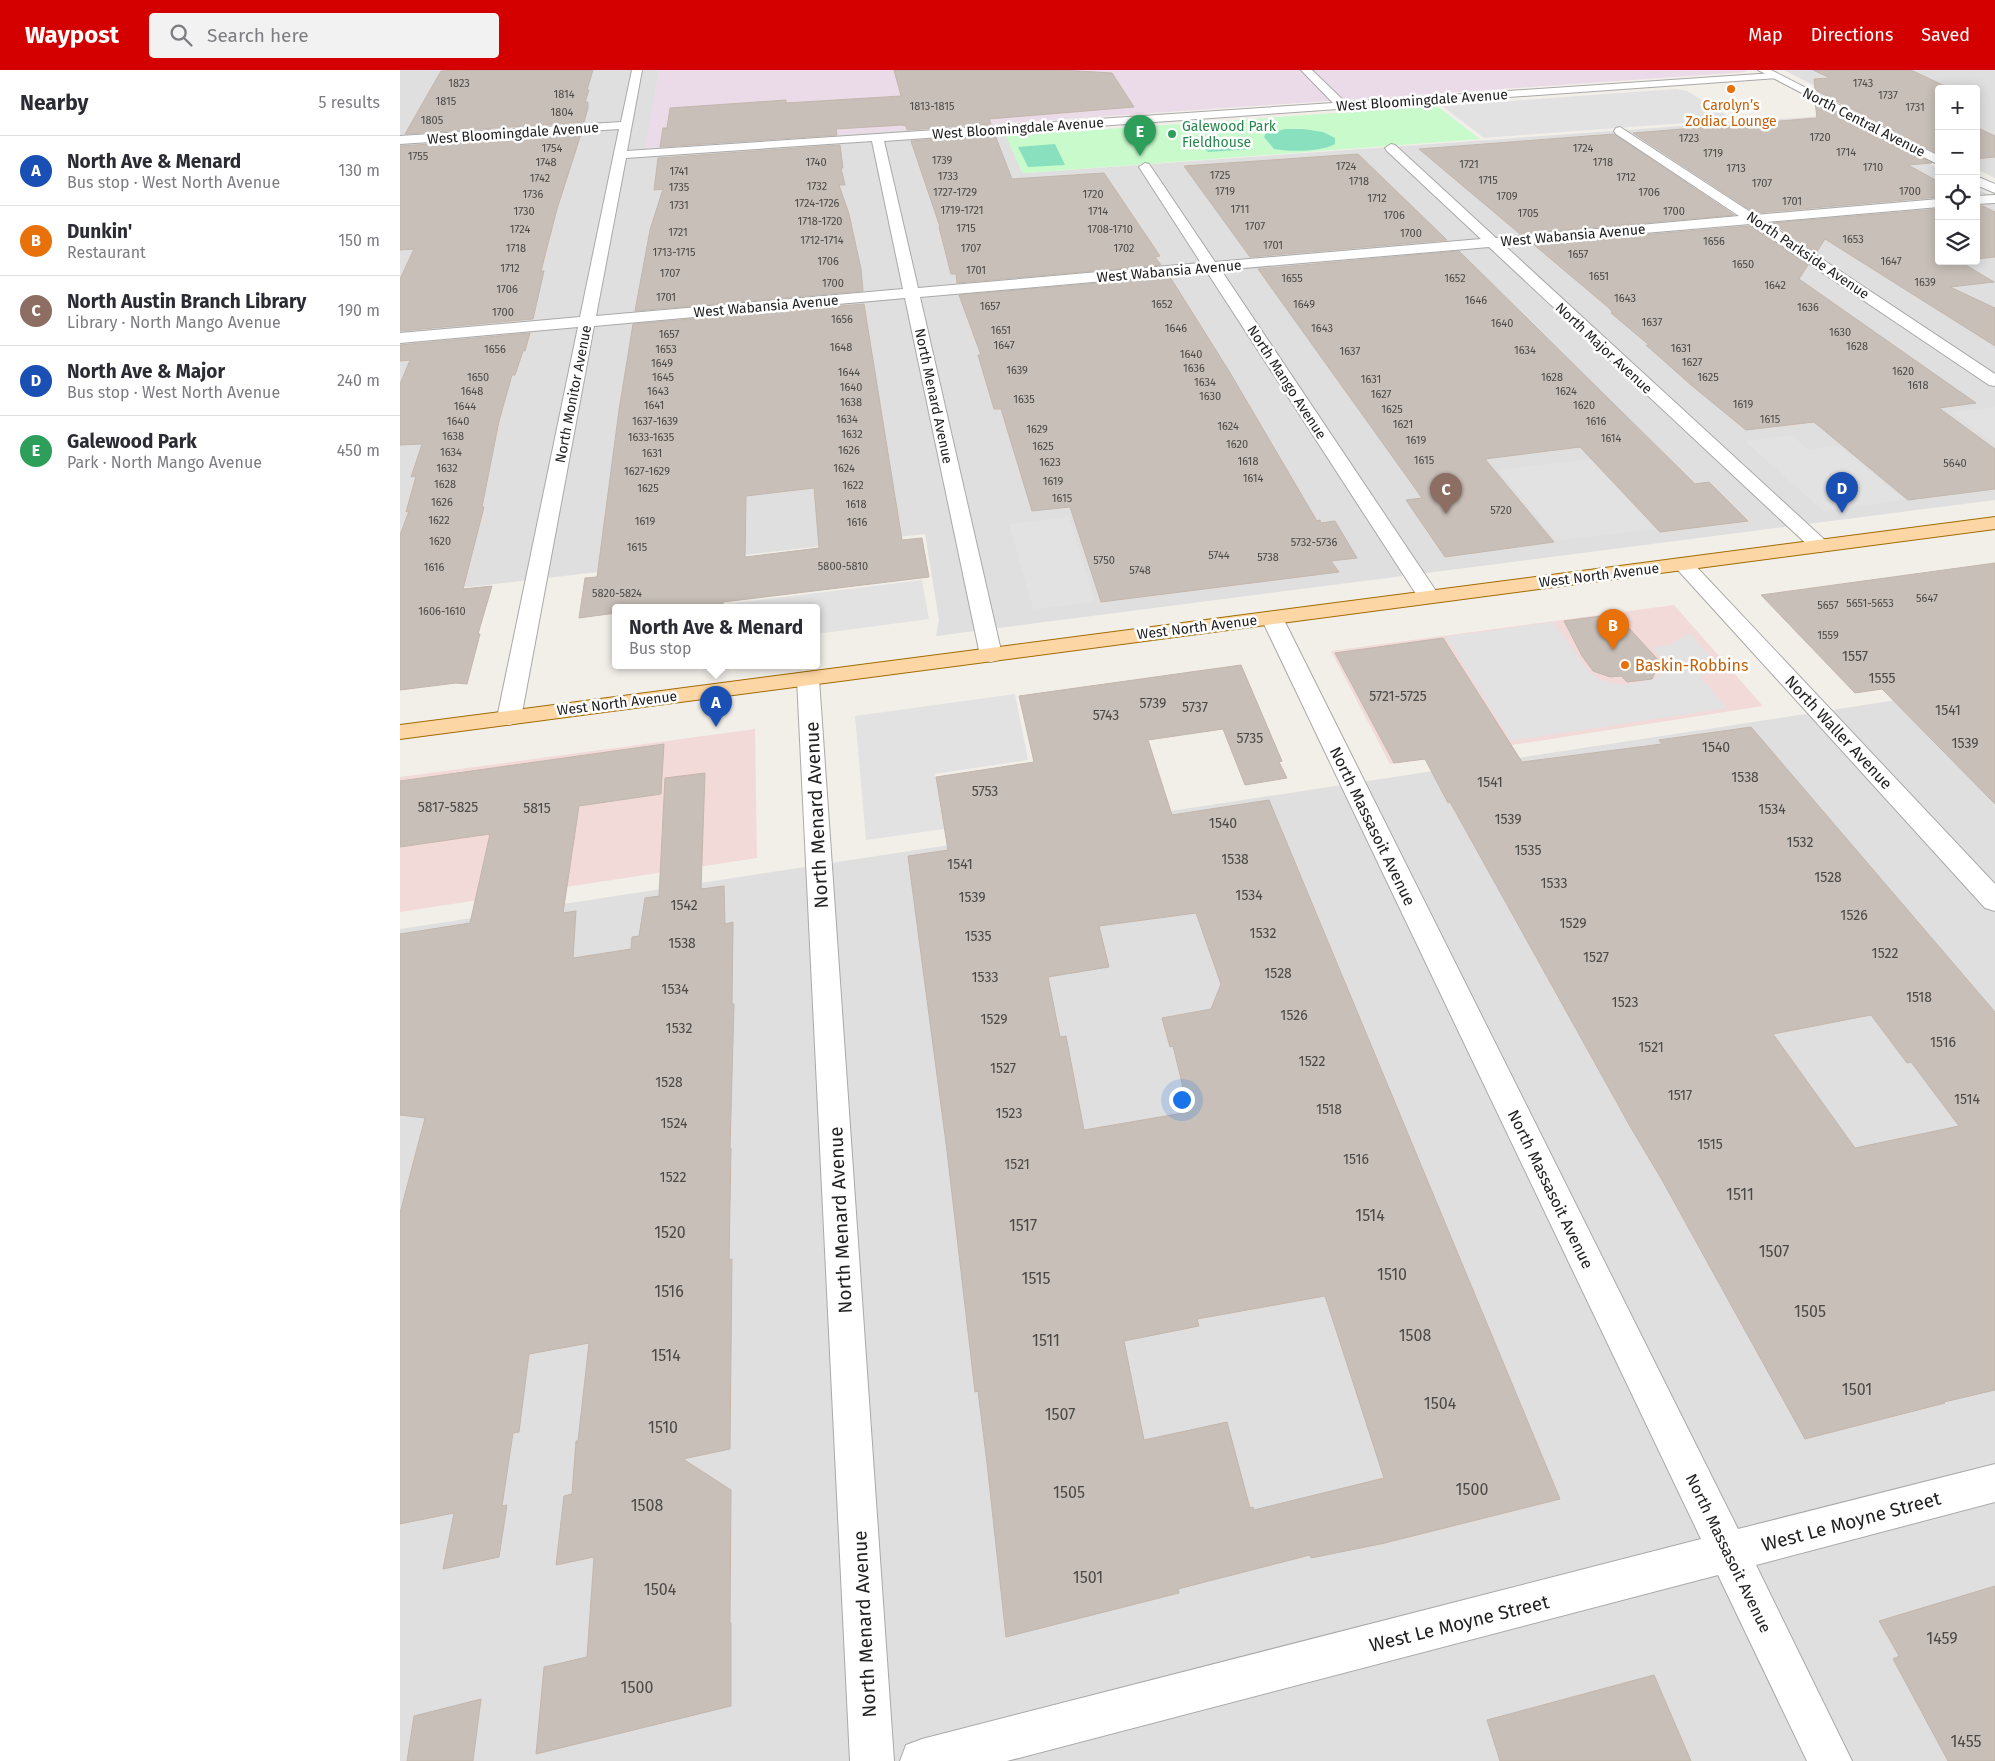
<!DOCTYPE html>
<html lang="en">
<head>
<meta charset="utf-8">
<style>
  body { margin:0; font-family:"Fira Sans",sans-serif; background:#f2f2f3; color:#2b2b33 }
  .controls { position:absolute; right:15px; top:15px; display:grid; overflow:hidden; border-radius:5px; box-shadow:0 2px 12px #0003 }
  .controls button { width:45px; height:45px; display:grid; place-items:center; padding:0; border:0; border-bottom:1px solid #e1e1e2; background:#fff; color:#2b2b33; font:25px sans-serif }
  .you { position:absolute; left:781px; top:1029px; width:18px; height:18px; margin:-12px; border:4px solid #fff; border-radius:50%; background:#1a73e8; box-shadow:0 0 0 8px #1a73e833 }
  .badge { display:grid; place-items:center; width:32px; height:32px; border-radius:50%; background:#d40000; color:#fff; font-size:16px; font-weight:700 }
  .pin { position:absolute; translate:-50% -41px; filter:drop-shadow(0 1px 2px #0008) }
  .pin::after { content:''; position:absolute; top:26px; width:18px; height:15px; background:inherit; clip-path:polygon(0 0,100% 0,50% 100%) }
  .popup { position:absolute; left:212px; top:534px; width:208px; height:65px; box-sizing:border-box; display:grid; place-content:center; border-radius:5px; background:#fff; filter:drop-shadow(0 1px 4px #0005); font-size:16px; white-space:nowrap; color:#7c7c81 }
  .popup b { font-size:19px; color:#2b2b33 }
  .popup::after { content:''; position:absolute; left:50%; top:100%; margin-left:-10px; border:10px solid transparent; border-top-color:#fff }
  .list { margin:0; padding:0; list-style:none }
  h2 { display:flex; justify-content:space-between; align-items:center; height:65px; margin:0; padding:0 20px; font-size:21px }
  h2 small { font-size:16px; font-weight:400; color:#7c7c81 }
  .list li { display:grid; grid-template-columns:32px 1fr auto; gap:15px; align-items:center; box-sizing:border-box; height:70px; padding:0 20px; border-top:1px solid #e1e1e2 }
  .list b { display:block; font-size:19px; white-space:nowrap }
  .list p { margin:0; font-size:16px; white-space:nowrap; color:#7c7c81 }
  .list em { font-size:16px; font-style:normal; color:#7c7c81 }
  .icon { flex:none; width:28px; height:28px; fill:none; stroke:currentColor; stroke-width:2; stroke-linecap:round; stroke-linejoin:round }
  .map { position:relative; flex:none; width:1595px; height:1691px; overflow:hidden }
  header { display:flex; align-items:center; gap:30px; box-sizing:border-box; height:70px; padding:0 25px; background:#d40000; color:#fff }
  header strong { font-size:24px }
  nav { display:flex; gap:28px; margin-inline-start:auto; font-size:18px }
  .search { width:350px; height:45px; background:#f2f2f3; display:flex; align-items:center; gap:12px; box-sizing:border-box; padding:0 18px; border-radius:5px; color:#7c7c81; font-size:19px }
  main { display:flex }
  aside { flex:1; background:#fff }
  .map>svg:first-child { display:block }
  .residential { fill:#e0dfdf }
  .commercial { fill:#f2dad9 }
  .industrial { fill:#ebdbe8 }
  .park { fill:#c8facc }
  .pitch { fill:#88e0be }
  .parking { fill:#e2e2e2 }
  .building { fill:#c7bfb8; stroke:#c4b6ab; fill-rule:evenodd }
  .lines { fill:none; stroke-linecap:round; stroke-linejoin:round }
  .minor-casing { stroke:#a9a9a9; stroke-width:2 }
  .tertiary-casing { stroke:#a9a9a9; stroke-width:2 }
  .primary-casing { stroke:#a06b00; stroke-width:2 }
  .minor { fill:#fff; fill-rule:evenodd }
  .tertiary { fill:#fff; fill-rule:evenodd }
  .primary { fill:#fcd6a4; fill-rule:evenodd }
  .food-dot { fill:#e8710a; stroke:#fff; stroke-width:2 }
  .leisure-dot { fill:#2e9e5b; stroke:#fff; stroke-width:2 }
  .labels { text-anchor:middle; stroke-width:5; stroke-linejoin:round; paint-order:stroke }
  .far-number-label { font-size:11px; fill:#4b4948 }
  .far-street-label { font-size:14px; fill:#222; stroke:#fff }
  .far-food-label { font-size:14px; fill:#c56008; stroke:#fff }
  .far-leisure-label { font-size:14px; fill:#27864d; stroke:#fff; text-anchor:start }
  .number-label { font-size:14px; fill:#4b4948 }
  .food-label { font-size:16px; fill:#c56008; stroke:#fff; text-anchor:start }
  .street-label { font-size:16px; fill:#222; stroke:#fff }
  .near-number-label { font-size:16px; fill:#4b4948 }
  .near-street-label { font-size:19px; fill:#222; stroke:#fff }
</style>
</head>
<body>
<header>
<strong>Waypost</strong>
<div class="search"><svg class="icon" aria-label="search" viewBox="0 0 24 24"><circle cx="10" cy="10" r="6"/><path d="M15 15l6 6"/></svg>Search here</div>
<nav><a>Map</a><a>Directions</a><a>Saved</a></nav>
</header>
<main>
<aside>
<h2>Nearby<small>5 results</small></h2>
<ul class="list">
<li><span class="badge" style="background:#1a4fb4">A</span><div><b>North Ave &amp; Menard</b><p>Bus stop · West North Avenue</p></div><em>130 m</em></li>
<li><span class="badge" style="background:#e8710a">B</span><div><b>Dunkin'</b><p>Restaurant</p></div><em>150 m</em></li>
<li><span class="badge" style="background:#8d6e63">C</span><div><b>North Austin Branch Library</b><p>Library · North Mango Avenue</p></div><em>190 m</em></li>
<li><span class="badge" style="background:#1a4fb4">D</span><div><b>North Ave &amp; Major</b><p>Bus stop · West North Avenue</p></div><em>240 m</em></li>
<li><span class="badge" style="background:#2e9e5b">E</span><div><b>Galewood Park</b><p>Park · North Mango Avenue</p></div><em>450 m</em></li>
</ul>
</aside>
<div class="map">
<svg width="1595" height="1691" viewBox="0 0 1595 1691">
  <rect width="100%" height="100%" fill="#f2efe9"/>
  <path class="residential" d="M 0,0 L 259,0 L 246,78 L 602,53 L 622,102 L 626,103 L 1436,45 L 1539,99 L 1539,191 L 1576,191 L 1576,118 L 1595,128 L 1595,430 L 536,566 L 539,550 L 525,464 L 0,525 Z
    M 1384,0 L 1595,0 L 1595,108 L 1576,99 L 1576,19 L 1539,19 L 1539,80 Z
    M 1595,615 L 1595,1691 L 0,1691 L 0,859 Z"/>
  <path class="commercial" d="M 1274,535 L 1363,636 L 990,694 L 931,581 Z
    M 355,659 L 357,788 L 0,842 L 0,707 Z"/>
  <path class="industrial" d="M 259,0 L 1344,0 L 1347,2 L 245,78 Z"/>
  <path class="park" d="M 1037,36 L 1080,69 L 626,103 L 622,102 L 606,66 Z"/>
  <path class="pitch" d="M 903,59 L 923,62 L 935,68 L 935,74 C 921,82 889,82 874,79 L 864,67 L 866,63 L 886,59 Z
    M 845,72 L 852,79 L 808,82 L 802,75 Z
    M 655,74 L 665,95 L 628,97 L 618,77 Z"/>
  <path class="parking" d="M 1276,19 L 1287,21 L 1328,46 L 1324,50 L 1084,68 L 1042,36 Z
    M 1595,337 L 1595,374 L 1551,342 Z
    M 1392,365 L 1408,380 L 1439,376 L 1505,430 L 1423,441 L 1345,371 Z
    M 1192,389 L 1255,459 L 1156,471 L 1098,400 Z
    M 669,447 L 695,532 L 633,539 L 609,454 Z
    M 522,510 L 529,549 L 416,564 L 416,538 L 335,538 L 335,533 Z
    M 1153,552 L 1190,603 L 1203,611 L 1223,615 L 1251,610 L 1259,604 L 1263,590 L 1253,578 L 1271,574 L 1290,563 L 1319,597 L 1300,607 L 1327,638 L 1111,671 L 1046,567 Z
    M 615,624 L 628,690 L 535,704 L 544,759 L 466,770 L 455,646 Z"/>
  <path class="building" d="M 59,0 L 193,0 L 187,20 L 189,20 L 185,32 L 188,32 L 188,38 L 184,52 L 5,64 L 41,1 Z
    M 494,0 L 662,0 L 712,3 L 734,37 L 589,49 L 591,54 L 507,60 L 506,56 L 502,55 L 436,59 L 437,65 L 260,77 L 263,58 L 267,58 L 270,38 L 386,30 L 386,33 L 501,26 Z
    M 1413,0 L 1511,0 L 1551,19 L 1539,19 L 1539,84 L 1415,20 L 1414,9 L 1430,8 Z
    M 1415,32 L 1532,93 L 1508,95 L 1539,112 L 1539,127 L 1355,143 L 1233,63 L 1417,48 Z
    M 1576,57 L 1595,66 L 1595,87 L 1576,89 Z
    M 181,64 L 157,139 L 141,201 L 144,201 L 133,249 L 0,261 L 0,209 L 14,179 L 0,180 L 0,76 Z
    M 1214,64 L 1334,145 L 1120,164 L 1019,79 Z
    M 595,65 L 612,109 L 704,103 L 760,186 L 755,187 L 761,195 L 557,213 L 556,204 L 551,204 L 539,157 L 540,157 L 511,71 Z
    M 440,75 L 443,98 L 441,98 L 445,115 L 439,115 L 449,144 L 461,199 L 463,221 L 235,241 L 250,160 L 263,119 L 254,120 L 258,88 Z
    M 958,84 L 1047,170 L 850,187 L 784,96 Z
    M 1576,136 L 1583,136 L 1595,142 L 1595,187 L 1576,189 Z
    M 1539,139 L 1539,191 L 1559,191 L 1594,212 L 1550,217 L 1595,238 L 1595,276 L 1425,169 L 1416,183 L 1372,153 Z
    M 1350,156 L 1408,195 L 1399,209 L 1576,333 L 1539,338 L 1595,379 L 1595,419 L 1508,430 L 1414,352 L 1346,360 L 1291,315 L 1246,275 L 1249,275 L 1211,243 L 1213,243 L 1209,238 L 1133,174 Z
    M 1059,181 L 1295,414 L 1309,412 L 1348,451 L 1260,462 L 1180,377 L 1085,389 L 1154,472 L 1045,487 L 1006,430 L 1022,428 L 858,199 Z
    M 770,207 L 829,301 L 917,451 L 920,450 L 921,453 L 935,451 L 957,488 L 931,491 L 939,502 L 701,532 L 670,437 L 632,441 L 601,339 L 594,339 L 578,285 L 581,285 L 559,225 Z
    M 464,234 L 502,470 L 522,468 L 529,507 L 323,532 L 323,538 L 216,538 L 216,543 L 179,548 L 185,508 L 197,507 L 219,340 L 233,254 ZM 414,418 L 419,478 L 345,487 L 346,426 Z
    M 130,263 L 125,281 L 123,281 L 115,305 L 112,305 L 99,351 L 82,437 L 84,437 L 63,519 L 92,516 L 78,564 L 80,564 L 67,614 L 56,613 L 0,620 L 0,465 L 9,441 L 6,442 L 16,406 L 11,407 L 22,374 L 0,375 L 0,314 L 10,290 L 0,291 L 0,275 Z
    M 1595,493 L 1595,734 L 1482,619 L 1455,623 L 1361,525 Z
    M 1216,544 L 1260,592 L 1252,609 L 1227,612 L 1221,606 L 1210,607 L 1193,601 L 1182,586 L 1164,551 Z
    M 1043,568 L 1122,692 L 1262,674 L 1259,670 L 1351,657 L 1595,942 L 1595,1320 L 1544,1332 L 1545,1333 L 1405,1369 L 1262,1110 L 1231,1058 L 1050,732 L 1048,733 L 1025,689 L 994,693 L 935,583 ZM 1471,945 L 1507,993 L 1511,992 L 1559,1056 L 1455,1078 L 1373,964 Z
    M 841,595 L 882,691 L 879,692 L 887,708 L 845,715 L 823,659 L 748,670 L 772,745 L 869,730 L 1160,1429 L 985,1473 L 911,1488 L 910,1485 L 778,1519 L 779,1523 L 606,1567 L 587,1393 L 578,1321 L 575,1322 L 547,1081 L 508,786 L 548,780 L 536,707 L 634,692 L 619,626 ZM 796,843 L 821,914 L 811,939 L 762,948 L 770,977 L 773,976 L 789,1042 L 684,1060 L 666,966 L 660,967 L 648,907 L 709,897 L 699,856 ZM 925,1226 L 984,1408 L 854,1440 L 853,1437 L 850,1438 L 827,1352 L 744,1370 L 724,1271 L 799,1256 L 797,1249 Z
    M 264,674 L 261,724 L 179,736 L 163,843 L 176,841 L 173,888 L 231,879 L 232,867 L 239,866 L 245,828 L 259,826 L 265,708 L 305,703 L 301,819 L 324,816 L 325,854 L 333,852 L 332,934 L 334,934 L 330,1078 L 331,1078 L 329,1190 L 332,1189 L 330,1379 L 283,1389 L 331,1420 L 330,1553 L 331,1553 L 331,1636 L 136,1684 L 144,1597 L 187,1587 L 194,1487 L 156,1495 L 164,1426 L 172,1424 L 176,1371 L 178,1371 L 189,1273 L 129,1284 L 119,1362 L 113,1363 L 102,1436 L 107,1435 L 99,1487 L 43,1499 L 54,1443 L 0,1454 L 0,1143 L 25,1048 L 0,1045 L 0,864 L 70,853 L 90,764 L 0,777 L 0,711 Z
    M 1595,1516 L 1595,1691 L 1548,1691 L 1493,1589 L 1499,1586 L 1479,1551 Z
    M 1254,1605 L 1291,1691 L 1100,1691 L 1087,1650 Z
    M 81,1629 L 73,1691 L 7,1691 L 14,1646 Z"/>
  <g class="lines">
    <g class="minor-casing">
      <path id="minor" d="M 232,0 L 242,0 L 227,81 L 933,33 L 901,0 L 912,0 L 945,32 L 1374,3 L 1379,6 L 1378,8 L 484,71 L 518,218 L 801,193 L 739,97 L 745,93 L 749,94 L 815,192 L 1081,169 L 987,81 L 985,78 L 991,74 L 995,75 L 1096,168 L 1339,146 L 1216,64 L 1214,61 L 1216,58 L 1220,57 L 1355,145 L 1539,129 L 1539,137 L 1366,152 L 1595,304 L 1595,316 L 1589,315 L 1350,154 L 1104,175 L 1427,472 L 1430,476 L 1427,480 L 1420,482 L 1413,480 L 1089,177 L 821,200 L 1040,527 L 1036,531 L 1029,533 L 1022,531 L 1018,527 L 807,202 L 520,227 L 602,585 L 599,590 L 591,592 L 583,590 L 580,585 L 505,228 L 194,256 L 121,648 L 117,653 L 109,655 L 101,653 L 97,648 L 178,257 L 0,273 L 0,263 L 180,247 L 219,59 L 0,74 L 0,66 L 221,52 ZM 472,71 L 503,219 L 196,246 L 226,88 Z
        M 1595,125 L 1595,133 L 1576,134 L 1576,126 Z
        M 1283,488 L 1290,490 L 1595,814 L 1595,841 L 1585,838 L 1276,498 L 1273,494 L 1276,490 Z
        M 872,542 L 880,543 L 883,548 L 1338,1459 L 1595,1394 L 1595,1432 L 1356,1495 L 1452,1691 L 1407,1691 L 1318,1505 L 607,1691 L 500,1691 L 506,1675 L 522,1669 L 1301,1469 L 861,548 L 864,543 Z
        M 408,602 L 416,604 L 419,609 L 494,1691 L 450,1691 L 397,609 L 400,604 Z"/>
    </g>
    <g class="tertiary-casing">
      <path id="tertiary" d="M 1358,0 L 1371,0 L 1539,86 L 1539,95 Z
        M 1576,106 L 1595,114 L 1595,123 L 1576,115 Z"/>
    </g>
    <g class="primary-casing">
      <path id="primary" d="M 1595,447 L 1595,459 L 0,669 L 0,655 Z"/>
    </g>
    <use href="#minor" class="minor"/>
    <use href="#tertiary" class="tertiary"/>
    <use href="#primary" class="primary"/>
  </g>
  <g class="food-dot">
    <circle cx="1331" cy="19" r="5"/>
    <circle cx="1225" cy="595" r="5"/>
  </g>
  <circle class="leisure-dot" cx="772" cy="64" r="5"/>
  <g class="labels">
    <g class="far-number-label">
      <text x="59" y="17">1823</text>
      <text x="1463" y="17">1743</text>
      <text x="164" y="28">1814</text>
      <text x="1488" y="29">1737</text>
      <text x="46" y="35">1815</text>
      <text x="532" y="40">1813-1815</text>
      <text x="1515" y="41">1731</text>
      <text x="162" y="46">1804</text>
      <text x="32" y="54">1805</text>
      <text x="1420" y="71">1720</text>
      <text x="1289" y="72">1723</text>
      <text x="152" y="82">1754</text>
      <text x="1183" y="82">1724</text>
      <text x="1446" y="86">1714</text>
      <text x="1313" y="87">1719</text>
      <text x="18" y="90">1755</text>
      <text x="542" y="94">1739</text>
      <text x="146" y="96">1748</text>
      <text x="416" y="96">1740</text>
      <text x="1203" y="96">1718</text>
      <text x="1069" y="98">1721</text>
      <text x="946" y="100">1724</text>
      <text x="1473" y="101">1710</text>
      <text x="1336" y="102">1713</text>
      <text x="279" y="105">1741</text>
      <text x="820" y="109">1725</text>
      <text x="548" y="110">1733</text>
      <text x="1226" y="111">1712</text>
      <text x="140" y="112">1742</text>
      <text x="1088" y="114">1715</text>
      <text x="959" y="115">1718</text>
      <text x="1362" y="117">1707</text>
      <text x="417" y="120">1732</text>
      <text x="279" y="121">1735</text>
      <text x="825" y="125">1719</text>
      <text x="1510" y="125">1700</text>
      <text x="555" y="126">1727-1729</text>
      <text x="1249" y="126">1706</text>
      <text x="133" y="128">1736</text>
      <text x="693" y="128">1720</text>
      <text x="1107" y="130">1709</text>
      <text x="977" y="132">1712</text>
      <text x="1392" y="135">1701</text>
      <text x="417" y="137">1724-1726</text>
      <text x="279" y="139">1731</text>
      <text x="840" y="143">1711</text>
      <text x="562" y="144">1719-1721</text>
      <text x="124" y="145">1730</text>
      <text x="698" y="145">1714</text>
      <text x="1274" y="145">1700</text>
      <text x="1128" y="147">1705</text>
      <text x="994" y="149">1706</text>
      <text x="420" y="155">1718-1720</text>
      <text x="855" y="160">1707</text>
      <text x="566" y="162">1715</text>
      <text x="120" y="163">1724</text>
      <text x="710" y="163">1708-1710</text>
      <text x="278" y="166">1721</text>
      <text x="1011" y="167">1700</text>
      <text x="1453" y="173">1653</text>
      <text x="422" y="174">1712-1714</text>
      <text x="1314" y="175">1656</text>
      <text x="873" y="179">1701</text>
      <text x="116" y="182">1718</text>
      <text x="571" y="182">1707</text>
      <text x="724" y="182">1702</text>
      <text x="274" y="186">1713-1715</text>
      <text x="1178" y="188">1657</text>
      <text x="428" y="195">1706</text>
      <text x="1491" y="195">1647</text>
      <text x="1343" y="198">1650</text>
      <text x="110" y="202">1712</text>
      <text x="576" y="204">1701</text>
      <text x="270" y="207">1707</text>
      <text x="1199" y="210">1651</text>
      <text x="892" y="212">1655</text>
      <text x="1055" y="212">1652</text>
      <text x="1525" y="216">1639</text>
      <text x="433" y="217">1700</text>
      <text x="1375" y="219">1642</text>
      <text x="107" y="223">1706</text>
      <text x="266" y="231">1701</text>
      <text x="1225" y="232">1643</text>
      <text x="1076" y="234">1646</text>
      <text x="762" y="238">1652</text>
      <text x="904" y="238">1649</text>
      <text x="590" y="240">1657</text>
      <text x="1408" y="241">1636</text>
      <text x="103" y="246">1700</text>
      <text x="442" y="253">1656</text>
      <text x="1252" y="256">1637</text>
      <text x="1102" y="257">1640</text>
      <text x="776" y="262">1646</text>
      <text x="922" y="262">1643</text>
      <text x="601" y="264">1651</text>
      <text x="1440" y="266">1630</text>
      <text x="269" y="268">1657</text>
      <text x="604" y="279">1647</text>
      <text x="1457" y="280">1628</text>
      <text x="441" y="281">1648</text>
      <text x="1281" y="282">1631</text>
      <text x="95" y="283">1656</text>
      <text x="266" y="283">1653</text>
      <text x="1125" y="284">1634</text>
      <text x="950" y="285">1637</text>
      <text x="791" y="288">1640</text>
      <text x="1292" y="296">1627</text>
      <text x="262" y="297">1649</text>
      <text x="794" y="302">1636</text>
      <text x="617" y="304">1639</text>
      <text x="1503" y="305">1620</text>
      <text x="449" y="306">1644</text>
      <text x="78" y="311">1650</text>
      <text x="263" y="311">1645</text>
      <text x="1152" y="311">1628</text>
      <text x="1308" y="311">1625</text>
      <text x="971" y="313">1631</text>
      <text x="805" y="316">1634</text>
      <text x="1518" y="319">1618</text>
      <text x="451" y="321">1640</text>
      <text x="72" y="325">1648</text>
      <text x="258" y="325">1643</text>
      <text x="1166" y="325">1624</text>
      <text x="981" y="328">1627</text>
      <text x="810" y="330">1630</text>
      <text x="624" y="333">1635</text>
      <text x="451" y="336">1638</text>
      <text x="1343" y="338">1619</text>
      <text x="254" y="339">1641</text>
      <text x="1184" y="339">1620</text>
      <text x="65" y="340">1644</text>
      <text x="992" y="343">1625</text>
      <text x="447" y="353">1634</text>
      <text x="1370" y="353">1615</text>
      <text x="58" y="355">1640</text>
      <text x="255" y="355">1637-1639</text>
      <text x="1196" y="355">1616</text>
      <text x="1003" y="358">1621</text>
      <text x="828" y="360">1624</text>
      <text x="637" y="363">1629</text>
      <text x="452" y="368">1632</text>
      <text x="53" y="370">1638</text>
      <text x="251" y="371">1633-1635</text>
      <text x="1211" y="372">1614</text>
      <text x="1016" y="374">1619</text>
      <text x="837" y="378">1620</text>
      <text x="643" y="380">1625</text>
      <text x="449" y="384">1626</text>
      <text x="51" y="386">1634</text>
      <text x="252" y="387">1631</text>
      <text x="1024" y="394">1615</text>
      <text x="848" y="395">1618</text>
      <text x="650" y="396">1623</text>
      <text x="1555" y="397">5640</text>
      <text x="47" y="402">1632</text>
      <text x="444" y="402">1624</text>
      <text x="247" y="405">1627-1629</text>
      <text x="853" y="412">1614</text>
      <text x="653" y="415">1619</text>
      <text x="45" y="418">1628</text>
      <text x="453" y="419">1622</text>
      <text x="248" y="422">1625</text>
      <text x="662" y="432">1615</text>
      <text x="42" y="436">1626</text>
      <text x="456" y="438">1618</text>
      <text x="1101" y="444">5720</text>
      <text x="39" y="454">1622</text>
      <text x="245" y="455">1619</text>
      <text x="457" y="456">1616</text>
      <text x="40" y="475">1620</text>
      <text x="914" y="476">5732-5736</text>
      <text x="237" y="481">1615</text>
      <text x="819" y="489">5744</text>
      <text x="868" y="491">5738</text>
      <text x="704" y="494">5750</text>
      <text x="443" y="500">5800-5810</text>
      <text x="34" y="501">1616</text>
      <text x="740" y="504">5748</text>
      <text x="217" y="527">5820-5824</text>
      <text x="1527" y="532">5647</text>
      <text x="1470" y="537">5651-5653</text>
      <text x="1428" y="539">5657</text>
      <text x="42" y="545">1606-1610</text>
      <text x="1428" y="569">1559</text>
    </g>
    <g class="far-street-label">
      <text transform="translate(1022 30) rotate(-4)" y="5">West Bloomingdale Avenue</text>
      <text transform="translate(1464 52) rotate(27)" y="5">North Central Avenue</text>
      <text transform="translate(618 58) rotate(-4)" y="5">West Bloomingdale Avenue</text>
      <text transform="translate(113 63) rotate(-4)" y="5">West Bloomingdale Avenue</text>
      <text transform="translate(1173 165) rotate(-5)" y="5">West Wabansia Avenue</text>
      <text transform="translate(1408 185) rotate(34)" y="5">North Parkside Avenue</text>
      <text transform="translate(769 201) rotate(-5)" y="5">West Wabansia Avenue</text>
      <text transform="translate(366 236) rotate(-5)" y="5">West Wabansia Avenue</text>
      <text transform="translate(1204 278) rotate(43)" y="5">North Major Avenue</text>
      <text transform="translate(887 312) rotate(57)" y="5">North Mango Avenue</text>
      <text transform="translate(173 324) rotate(-79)" y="5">North Monitor Avenue</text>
      <text transform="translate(534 326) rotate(78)" y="5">North Menard Avenue</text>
      <text transform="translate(1199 505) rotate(-7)" y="5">West North Avenue</text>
      <text transform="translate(797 557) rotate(-7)" y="5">West North Avenue</text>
      <text transform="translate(217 633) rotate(-7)" y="5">West North Avenue</text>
    </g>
    <g class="far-food-label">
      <text x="1331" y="40">Carolyn’s<tspan x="1331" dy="16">Zodiac Lounge</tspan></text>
    </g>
    <g class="far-leisure-label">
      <text x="782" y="61">Galewood Park<tspan x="782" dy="16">Fieldhouse</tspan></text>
    </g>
    <g class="number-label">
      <text x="1455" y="591">1557</text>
      <text x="1482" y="613">1555</text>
      <text x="998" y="631">5721-5725</text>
      <text x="753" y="638">5739</text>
      <text x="795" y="642">5737</text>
      <text x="1548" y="645">1541</text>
      <text x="706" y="650">5743</text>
      <text x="850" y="673">5735</text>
      <text x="1565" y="678">1539</text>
      <text x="1316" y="682">1540</text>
      <text x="1345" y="712">1538</text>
      <text x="1090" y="717">1541</text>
      <text x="585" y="726">5753</text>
      <text x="48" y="742">5817-5825</text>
      <text x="137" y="743">5815</text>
      <text x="1372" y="744">1534</text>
      <text x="1108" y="754">1539</text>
      <text x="823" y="758">1540</text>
      <text x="1400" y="777">1532</text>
      <text x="1128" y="785">1535</text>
      <text x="835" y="794">1538</text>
      <text x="560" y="799">1541</text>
      <text x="1428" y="812">1528</text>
      <text x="1154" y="818">1533</text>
      <text x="849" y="830">1534</text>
      <text x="572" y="832">1539</text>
      <text x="284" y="840">1542</text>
      <text x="1454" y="850">1526</text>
      <text x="1173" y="858">1529</text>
      <text x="863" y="868">1532</text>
      <text x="578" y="871">1535</text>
      <text x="282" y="878">1538</text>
      <text x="1485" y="888">1522</text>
      <text x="1196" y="892">1527</text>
      <text x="878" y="908">1528</text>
      <text x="585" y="912">1533</text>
      <text x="275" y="924">1534</text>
      <text x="1519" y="932">1518</text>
      <text x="1225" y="937">1523</text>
      <text x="894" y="950">1526</text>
      <text x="594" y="954">1529</text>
      <text x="279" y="963">1532</text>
      <text x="1543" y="977">1516</text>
      <text x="1251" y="982">1521</text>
      <text x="912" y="996">1522</text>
      <text x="603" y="1003">1527</text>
      <text x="269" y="1017">1528</text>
      <text x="1280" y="1030">1517</text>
      <text x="1567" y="1034">1514</text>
      <text x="929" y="1044">1518</text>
      <text x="609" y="1048">1523</text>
      <text x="274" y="1058">1524</text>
      <text x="1310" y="1079">1515</text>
      <text x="956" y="1094">1516</text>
      <text x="617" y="1099">1521</text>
      <text x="273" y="1112">1522</text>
    </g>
    <g class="food-label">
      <text x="1235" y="601">Baskin-Robbins</text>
    </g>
    <g class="street-label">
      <text transform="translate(1439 662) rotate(47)" y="6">North Waller Avenue</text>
      <text transform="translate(973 756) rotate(64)" y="6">North Massasoit Avenue</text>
      <text transform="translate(1151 1119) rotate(64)" y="6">North Massasoit Avenue</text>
      <text transform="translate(1329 1483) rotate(64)" y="6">North Massasoit Avenue</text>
    </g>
    <g class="near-number-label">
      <text x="1340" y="1130">1511</text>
      <text x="970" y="1151">1514</text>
      <text x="623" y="1161">1517</text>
      <text x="270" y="1168">1520</text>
      <text x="1374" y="1187">1507</text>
      <text x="992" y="1210">1510</text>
      <text x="636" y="1214">1515</text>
      <text x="269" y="1227">1516</text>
      <text x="1410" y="1247">1505</text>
      <text x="1015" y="1271">1508</text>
      <text x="646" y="1276">1511</text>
      <text x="266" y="1291">1514</text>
      <text x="1457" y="1325">1501</text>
      <text x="1040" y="1339">1504</text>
      <text x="660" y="1350">1507</text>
      <text x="263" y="1363">1510</text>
      <text x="1072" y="1425">1500</text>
      <text x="669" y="1428">1505</text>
      <text x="247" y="1441">1508</text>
      <text x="688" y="1513">1501</text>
      <text x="260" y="1525">1504</text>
      <text x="1542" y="1574">1459</text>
      <text x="237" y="1623">1500</text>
      <text x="1566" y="1677">1455</text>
    </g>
    <g class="near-street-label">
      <text transform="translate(416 745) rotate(-93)" y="7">North Menard Avenue</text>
      <text transform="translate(440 1150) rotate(-93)" y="7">North Menard Avenue</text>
      <text transform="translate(1451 1451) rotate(-15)" y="7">West Le Moyne Street</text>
      <text transform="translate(1059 1553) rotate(-14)" y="7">West Le Moyne Street</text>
      <text transform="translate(464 1554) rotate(-93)" y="7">North Menard Avenue</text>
    </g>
  </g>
</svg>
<div class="controls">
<button>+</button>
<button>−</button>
<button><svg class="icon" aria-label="locate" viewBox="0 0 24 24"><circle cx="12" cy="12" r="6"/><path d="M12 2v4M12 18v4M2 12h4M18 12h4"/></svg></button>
<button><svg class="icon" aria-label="layers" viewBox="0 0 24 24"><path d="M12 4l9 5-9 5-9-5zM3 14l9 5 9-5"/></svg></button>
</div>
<div class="you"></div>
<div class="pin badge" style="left:316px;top:657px;background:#1a4fb4">A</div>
<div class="popup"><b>North Ave &amp; Menard</b>Bus stop</div>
<div class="pin badge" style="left:1213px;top:580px;background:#e8710a">B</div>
<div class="pin badge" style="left:1046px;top:444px;background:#8d6e63">C</div>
<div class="pin badge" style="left:1442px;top:443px;background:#1a4fb4">D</div>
<div class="pin badge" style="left:740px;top:86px;background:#2e9e5b">E</div>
</div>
</main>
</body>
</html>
